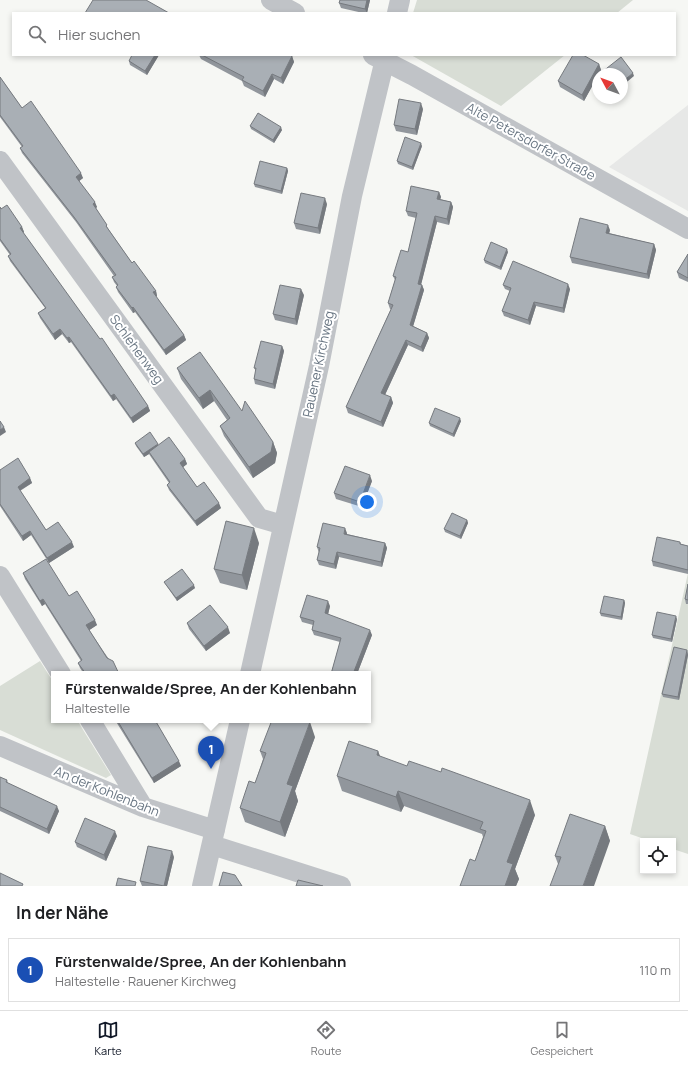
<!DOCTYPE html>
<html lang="de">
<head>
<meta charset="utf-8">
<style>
  body { margin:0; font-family:Manrope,sans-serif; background:#f2f2f2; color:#202124 }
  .controls { position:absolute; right:12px; bottom:12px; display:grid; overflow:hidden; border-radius:0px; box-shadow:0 2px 6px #0003 }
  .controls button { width:36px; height:36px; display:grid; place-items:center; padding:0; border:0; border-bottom:1px solid #e0e0e0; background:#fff; color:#202124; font:20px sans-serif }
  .compass { position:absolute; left:592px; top:68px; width:36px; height:36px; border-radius:50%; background:#fff; box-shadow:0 2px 6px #0003; rotate:311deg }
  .you { position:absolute; left:367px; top:502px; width:14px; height:14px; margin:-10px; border:3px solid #fff; border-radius:50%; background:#1a73e8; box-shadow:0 0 0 6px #1a73e833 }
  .badge { display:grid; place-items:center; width:26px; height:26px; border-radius:50%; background:#111827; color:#fff; font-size:13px; font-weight:700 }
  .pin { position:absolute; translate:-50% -33px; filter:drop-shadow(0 1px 2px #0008) }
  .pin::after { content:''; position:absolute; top:21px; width:14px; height:12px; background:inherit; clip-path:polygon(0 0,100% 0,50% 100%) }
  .popup { position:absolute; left:51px; top:671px; width:320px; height:52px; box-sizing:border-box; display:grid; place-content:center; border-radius:0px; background:#fff; filter:drop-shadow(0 1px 3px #0005); font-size:13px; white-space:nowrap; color:#757577 }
  .popup b { font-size:15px; color:#202124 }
  .popup::after { content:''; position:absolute; left:50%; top:100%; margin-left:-8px; border:8px solid transparent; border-top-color:#fff }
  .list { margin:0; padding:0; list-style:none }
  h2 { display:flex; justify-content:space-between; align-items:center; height:52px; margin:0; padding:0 16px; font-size:17px }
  h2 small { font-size:13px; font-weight:400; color:#757577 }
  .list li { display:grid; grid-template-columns:26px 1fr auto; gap:12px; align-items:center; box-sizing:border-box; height:64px; margin:0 8px 8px; padding:0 8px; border:1px solid #e0e0e0; border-radius:0px }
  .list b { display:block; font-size:15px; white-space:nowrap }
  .list p { margin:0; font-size:13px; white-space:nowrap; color:#757577 }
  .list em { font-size:13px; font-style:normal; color:#757577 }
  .icon { flex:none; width:22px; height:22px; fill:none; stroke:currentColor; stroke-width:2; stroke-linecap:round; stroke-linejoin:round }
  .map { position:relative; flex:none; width:688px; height:886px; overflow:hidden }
  .search { position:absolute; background:#fff; box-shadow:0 2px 6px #0003; left:12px; right:12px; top:12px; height:44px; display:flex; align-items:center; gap:10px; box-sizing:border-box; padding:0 14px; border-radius:0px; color:#757577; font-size:15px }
  .sheet { height:124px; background:#fff }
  nav { display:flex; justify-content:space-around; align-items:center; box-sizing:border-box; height:56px; border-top:1px solid #e0e0e0; background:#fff; font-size:11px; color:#757577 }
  nav a { display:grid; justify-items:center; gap:2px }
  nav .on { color:#111827 }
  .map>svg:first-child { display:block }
  .built { fill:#e7e8e7 }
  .green { fill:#d8ddd5 }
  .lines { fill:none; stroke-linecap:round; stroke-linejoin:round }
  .street { stroke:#c0c3c7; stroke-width:20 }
  .wall { fill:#91969c }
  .shaded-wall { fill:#767a7f }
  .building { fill:#a9afb5; stroke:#767a7f }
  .labels { text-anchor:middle; stroke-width:4; stroke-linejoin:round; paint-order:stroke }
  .street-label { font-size:13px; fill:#687582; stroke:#fff }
</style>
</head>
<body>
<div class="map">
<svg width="688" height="886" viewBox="0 0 688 886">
  <rect width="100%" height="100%" fill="#f6f7f4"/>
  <path class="built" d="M 688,105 L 688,211 L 609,167 Z"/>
  <path class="green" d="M 417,0 L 633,0 L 617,13 L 413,13 Z
    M 411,55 L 565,55 L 501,106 Z
    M 688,573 L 688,854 L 673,849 L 673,841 L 650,841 L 630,834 Z
    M 40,661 L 54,683 L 54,720 L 77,720 L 111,775 L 106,778 L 0,730 L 0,686 Z"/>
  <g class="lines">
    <path class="street" d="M 271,0 L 295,13
      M 397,13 L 400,0
      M 373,55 L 412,75 L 688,229
      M 0,161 L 259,518 L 283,525
      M 0,576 L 61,674
      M 250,674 L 319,366 L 352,196 L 386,55
      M 90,720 L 143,807
      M 0,746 L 143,807 L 215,830
      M 212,845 L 341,886
      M 202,886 L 240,720"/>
  </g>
  <path class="wall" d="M 340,0 L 370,0 L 367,13 L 363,13 L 341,8 L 339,3 Z
    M 159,55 L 147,75 L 130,65 L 129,61 Z
    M 199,55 L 290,55 L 292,56 L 294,62 L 283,84 L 274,79 L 265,97 L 244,86 L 242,81 L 201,59 Z
    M 599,64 L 601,70 L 599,74 L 598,74 L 584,101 L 560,87 L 558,81 Z
    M 0,77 L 22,108 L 83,178 L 79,181 L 97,207 L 96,208 L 109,230 L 132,263 L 156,291 L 157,296 L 156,297 L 184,335 L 186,340 L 166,355 L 135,312 L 133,313 L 118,292 L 116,287 L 117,286 L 114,282 L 112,277 L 114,276 L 76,222 L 22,153 L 20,148 L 22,147 L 0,117 Z
    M 423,109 L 417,135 L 396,131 L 394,125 Z
    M 250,126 L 282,130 L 274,143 L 251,129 Z
    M 422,146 L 413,170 L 398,164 L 397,161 Z
    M 287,168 L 288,171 L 282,194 L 255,187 L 254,184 Z
    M 439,192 L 441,197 L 440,199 L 451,202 L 453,207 L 449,225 L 437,222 L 421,284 L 422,285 L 424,290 L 413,326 L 427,333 L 429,338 L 423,352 L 408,345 L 385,395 L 391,397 L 393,403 L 383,427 L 348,413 L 346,407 L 391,309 L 390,309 L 388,303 L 395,280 L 393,276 L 408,252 L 416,218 L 408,216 L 406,211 Z
    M 327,204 L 320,234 L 296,229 L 294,223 Z
    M 0,207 L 22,227 L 24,232 L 23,233 L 148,406 L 150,411 L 133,423 L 116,399 L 113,401 L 71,342 L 69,343 L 62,334 L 55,340 L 40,318 L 38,313 L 45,308 L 10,261 L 8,256 L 10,255 L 0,241 Z
    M 610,230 L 609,233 L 654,244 L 656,250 L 649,279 L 572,263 L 570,257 Z
    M 508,252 L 501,270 L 485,263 L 484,260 Z
    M 688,254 L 688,282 L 679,278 L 677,272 Z
    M 503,285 L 570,289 L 564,313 L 536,306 L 530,325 L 504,316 L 502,311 L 510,291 L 505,289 Z
    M 304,295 L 297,325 L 275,320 L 273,314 Z
    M 282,346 L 284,351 L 275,389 L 255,384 L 254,379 L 256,371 L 254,368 Z
    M 177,368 L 242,411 L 273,442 L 277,453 L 275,463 L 253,478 L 224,436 L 220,426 L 227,420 L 214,401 L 203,409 L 181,379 Z
    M 461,421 L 454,437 L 430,426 L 429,423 Z
    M 135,443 L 158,445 L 185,459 L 187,464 L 183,467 L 197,487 L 221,508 L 197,526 L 169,490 L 167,485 L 169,483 L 151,457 L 149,454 L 144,457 L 136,446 Z
    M 0,470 L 30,478 L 32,483 L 20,491 L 46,530 L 74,547 L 49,563 L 31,535 L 23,541 L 0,506 Z
    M 372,481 L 362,507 L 336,499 L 334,493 Z
    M 467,520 L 468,523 L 461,539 L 445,532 L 444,529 Z
    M 347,533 L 347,534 L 385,543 L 387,548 L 382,567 L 339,557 L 336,569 L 319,565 L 317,560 L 319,553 L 317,547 Z
    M 680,542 L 681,544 L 688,546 L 688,574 L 653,566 L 652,561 Z
    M 259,543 L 247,590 L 220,583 L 214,569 Z
    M 23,573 L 69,596 L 97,625 L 89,630 L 119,674 L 84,674 L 80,668 L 78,663 L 81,661 L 45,604 L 42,606 L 25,579 Z
    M 164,582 L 195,588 L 177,601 L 166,585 Z
    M 688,584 L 688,604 L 686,604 L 685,599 Z
    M 624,600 L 625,603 L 622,620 L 601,616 L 600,613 Z
    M 330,606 L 328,614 L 372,635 L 357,674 L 331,674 L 340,642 L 314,635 L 312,630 L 313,625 L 302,622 L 300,617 Z
    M 677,619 L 672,642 L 653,638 L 652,635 Z
    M 187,623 L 230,633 L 206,651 L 189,629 Z
    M 687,650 L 688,655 L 679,700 L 663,697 L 662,694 Z
    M 115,720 L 155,720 L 181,766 L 154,783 Z
    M 315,737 L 295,791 L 298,801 L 285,837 L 245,822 L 240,808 L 255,783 L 263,759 L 260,751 Z
    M 378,751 L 380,757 L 535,815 L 515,869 L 519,879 L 516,886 L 460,886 L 475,861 L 483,837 L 482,834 L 404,806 L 401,812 L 342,791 L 337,776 Z
    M 0,777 L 7,780 L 8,783 L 59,811 L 49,834 L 0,811 Z
    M 605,826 L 610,841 L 558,864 L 555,856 Z
    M 117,836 L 106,861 L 77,847 L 75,842 Z
    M 174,857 L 167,886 L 142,886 L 140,881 Z"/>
  <path class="shaded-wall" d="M 367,0 L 370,0 L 367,13 L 365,9 Z
    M 155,55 L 159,55 L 147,75 L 145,71 Z
    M 292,56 L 294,62 L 283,84 L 281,78 Z
    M 599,64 L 601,70 L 599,74 L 598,74 L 598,76 L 584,101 L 582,95 Z
    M 633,73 L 634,76 L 622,86 L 622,82 Z
    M 272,74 L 274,79 L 265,97 L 263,91 Z
    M 421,103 L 423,109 L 417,135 L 415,129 Z
    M 281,127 L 282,130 L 274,143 L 273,140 Z
    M 421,143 L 422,146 L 413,170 L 412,167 Z
    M 287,168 L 288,171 L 282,194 L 281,191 Z
    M 81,173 L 83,178 L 78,182 L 76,177 Z
    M 439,192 L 441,197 L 439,204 L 437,199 Z
    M 325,198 L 327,204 L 320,234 L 318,228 Z
    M 95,202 L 97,207 L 95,209 L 93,204 Z
    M 451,202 L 453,207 L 449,225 L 447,219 Z
    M 435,216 L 437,222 L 420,289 L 418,284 Z
    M 608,225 L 610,230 L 608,238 L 606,233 Z
    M 22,227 L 24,232 L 22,234 L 20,228 Z
    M 654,244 L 656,250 L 649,279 L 647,274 Z
    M 507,249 L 508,252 L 501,270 L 500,267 Z
    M 568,284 L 570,289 L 564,313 L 563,308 Z
    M 422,285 L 424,290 L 412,330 L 410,325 Z
    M 301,289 L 304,295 L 297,325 L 295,319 Z
    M 156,291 L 157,296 L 155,297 L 153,292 Z
    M 534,302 L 536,306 L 530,325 L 528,320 Z
    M 133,307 L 135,312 L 133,313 L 132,308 Z
    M 60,329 L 62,334 L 55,340 L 53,334 Z
    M 427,333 L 429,338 L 423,352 L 421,347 Z
    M 184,335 L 186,340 L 166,355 L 164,350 Z
    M 69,337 L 71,342 L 69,343 L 67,338 Z
    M 406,340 L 408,345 L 383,399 L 381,393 Z
    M 282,346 L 284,351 L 275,389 L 273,384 Z
    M 210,390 L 214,401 L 203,409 L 199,398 Z
    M 114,394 L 116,399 L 113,401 L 111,396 Z
    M 391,397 L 393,403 L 383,427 L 381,422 Z
    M 148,406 L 150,411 L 133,423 L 131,418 Z
    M 460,418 L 461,421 L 454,437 L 453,434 Z
    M 4,427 L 6,432 L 0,436 L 0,430 Z
    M 273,442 L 277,453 L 275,463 L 253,478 L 249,467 Z
    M 158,444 L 159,447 L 149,452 L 149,454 L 144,457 L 143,454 Z
    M 185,459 L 187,464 L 182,468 L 180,463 Z
    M 370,475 L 372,481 L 362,507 L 360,502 Z
    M 30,478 L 32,483 L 19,491 L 18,487 Z
    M 219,503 L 221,508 L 197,526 L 195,521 Z
    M 467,520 L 468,523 L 461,539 L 460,536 Z
    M 254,528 L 259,543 L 247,590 L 242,575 Z
    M 345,528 L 347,533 L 346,539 L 344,534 Z
    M 30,531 L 31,535 L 23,541 L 22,536 Z
    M 72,542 L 74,547 L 49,563 L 47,558 Z
    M 385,543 L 387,548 L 382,567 L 381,562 Z
    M 337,552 L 339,557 L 336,569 L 334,564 Z
    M 194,585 L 195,588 L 177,601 L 176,598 Z
    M 43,599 L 45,604 L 42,606 L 40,601 Z
    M 624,600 L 625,603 L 622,620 L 621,617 Z
    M 328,601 L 330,606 L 327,619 L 325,613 Z
    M 676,616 L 677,619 L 672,642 L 671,639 Z
    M 95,620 L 97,625 L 88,631 L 86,625 Z
    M 228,627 L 230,633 L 206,651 L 204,646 Z
    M 370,630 L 372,635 L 357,674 L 353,674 Z
    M 687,650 L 688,655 L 679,700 L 678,697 Z
    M 310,722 L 315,737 L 295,791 L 298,801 L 285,837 L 280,822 L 287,784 Z
    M 378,751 L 384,766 L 377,755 Z
    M 179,761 L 181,766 L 154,783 L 152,778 Z
    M 398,791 L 404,806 L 401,812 L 396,797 Z
    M 530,800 L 535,815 L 515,869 L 519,879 L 516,886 L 505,886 L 507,862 Z
    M 57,806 L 59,811 L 49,834 L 47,829 Z
    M 605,826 L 610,841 L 594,886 L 583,886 Z
    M 115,831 L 117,836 L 106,861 L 104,855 Z
    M 172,851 L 174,857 L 167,886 L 164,886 Z"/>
  <path class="building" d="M 93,0 L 146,0 L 169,13 L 85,13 Z
    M 340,0 L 367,0 L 365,9 L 339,3 Z
    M 132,55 L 155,55 L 145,71 L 129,61 Z
    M 202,55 L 290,55 L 292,56 L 281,78 L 272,74 L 263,91 L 242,80 L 244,77 Z
    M 573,55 L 583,55 L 599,64 L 582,95 L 558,81 Z
    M 621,57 L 633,73 L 622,82 L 622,74 L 604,74 L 602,72 Z
    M 0,77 L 22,108 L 31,101 L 81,173 L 76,177 L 95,202 L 93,204 L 107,225 L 106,226 L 132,263 L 134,261 L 156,291 L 153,292 L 184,335 L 164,350 L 133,307 L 132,308 L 116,287 L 118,285 L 112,277 L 116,275 L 74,217 L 20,148 L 23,146 L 0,115 Z
    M 399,99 L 421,103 L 415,129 L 394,125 Z
    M 258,113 L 281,127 L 273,140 L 250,126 Z
    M 405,137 L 421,143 L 412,167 L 397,161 Z
    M 260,161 L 287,168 L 281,191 L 254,184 Z
    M 411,186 L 439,192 L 437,199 L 451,202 L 447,219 L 435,216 L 418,284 L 422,285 L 410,325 L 427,333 L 421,347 L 406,340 L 381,393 L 391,397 L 381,422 L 346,407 L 393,305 L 388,303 L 396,277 L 393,276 L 401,250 L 408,252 L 417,213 L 406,211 Z
    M 301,193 L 325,198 L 318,228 L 294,223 Z
    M 7,205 L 22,227 L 20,228 L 100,339 L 102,338 L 148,406 L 131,418 L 114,394 L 111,396 L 69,337 L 67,338 L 60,329 L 53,334 L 38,313 L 46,308 L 8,256 L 11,254 L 0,239 L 0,207 L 1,209 Z
    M 580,218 L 608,225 L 606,233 L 654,244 L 647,274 L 570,257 Z
    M 491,242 L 507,249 L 500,267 L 484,260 Z
    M 688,254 L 688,278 L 677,272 Z
    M 513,261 L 568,284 L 563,308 L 534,302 L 528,320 L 502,311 L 511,288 L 503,285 Z
    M 280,285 L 301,289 L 295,319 L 273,314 Z
    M 261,341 L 282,346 L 273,384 L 254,379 L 256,368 L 254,368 Z
    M 200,352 L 242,411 L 245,401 L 273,442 L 271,452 L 249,467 L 220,426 L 230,418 L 210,390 L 199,398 L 177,368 Z
    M 435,408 L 460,418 L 453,434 L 429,423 Z
    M 0,421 L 4,427 L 0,430 Z
    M 150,432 L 158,444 L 143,454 L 135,443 Z
    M 169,437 L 185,459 L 180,463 L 197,487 L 204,482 L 219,503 L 195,521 L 167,485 L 170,482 L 149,452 Z
    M 18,458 L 30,478 L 18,487 L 46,530 L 58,522 L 72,542 L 47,558 L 30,531 L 22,536 L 0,504 L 0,470 Z
    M 345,466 L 370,475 L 360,502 L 334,493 Z
    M 452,513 L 467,520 L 460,536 L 444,529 Z
    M 226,521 L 254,528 L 242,575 L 214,569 Z
    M 323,523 L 345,528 L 344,534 L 385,543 L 381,562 L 337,552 L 334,564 L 317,560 L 320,548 L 317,547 Z
    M 657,537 L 680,542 L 680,544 L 688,546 L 688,570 L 652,561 Z
    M 46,559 L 69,596 L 77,591 L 82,599 L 95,620 L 86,625 L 107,658 L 113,661 L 119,674 L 86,674 L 78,663 L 82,660 L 43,599 L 40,601 L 23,573 Z
    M 182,569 L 194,585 L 176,598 L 164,582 Z
    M 688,584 L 688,600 L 685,599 Z
    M 307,595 L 328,601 L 325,613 L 370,630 L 353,674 L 331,674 L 341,638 L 312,630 L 314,621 L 300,617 Z
    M 604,596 L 624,600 L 621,617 L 600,613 Z
    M 210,605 L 228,627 L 204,646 L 187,623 Z
    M 657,612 L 676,616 L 671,639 L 652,635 Z
    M 674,647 L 687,650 L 678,697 L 662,694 Z
    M 117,720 L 155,720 L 179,761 L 152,778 Z
    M 272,720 L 305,720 L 310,722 L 287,784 L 293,786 L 280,822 L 240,808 L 249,781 L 255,783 L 266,753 L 260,751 Z
    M 349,741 L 378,751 L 377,755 L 407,766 L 409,761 L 441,772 L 442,768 L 530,800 L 507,862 L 513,864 L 505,886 L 460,886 L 470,859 L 475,861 L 486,831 L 480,829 L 483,822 L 398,791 L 396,797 L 337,776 Z
    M 0,777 L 7,780 L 6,782 L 57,806 L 47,829 L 0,807 Z
    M 570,814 L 605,826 L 583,886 L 550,886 L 561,857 L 555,856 Z
    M 85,818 L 115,831 L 104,855 L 75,842 Z
    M 148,846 L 172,851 L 164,886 L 140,881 Z
    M 223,872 L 235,875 L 242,886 L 219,886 Z
    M 0,873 L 23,884 L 22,886 L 0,886 Z
    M 118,878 L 136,882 L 135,886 L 116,886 Z
    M 298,880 L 323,886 L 296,886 Z"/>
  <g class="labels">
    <g class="street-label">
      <text transform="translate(531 141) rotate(29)" y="5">Alte Petersdorfer Straße</text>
      <text transform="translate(137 349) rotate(54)" y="5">Schlehenweg</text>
      <text transform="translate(318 364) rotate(-78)" y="5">Rauener Kirchweg</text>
      <text transform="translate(107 791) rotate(22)" y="5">An der Kohlenbahn</text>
    </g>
  </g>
</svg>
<div class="controls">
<button><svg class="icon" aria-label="locate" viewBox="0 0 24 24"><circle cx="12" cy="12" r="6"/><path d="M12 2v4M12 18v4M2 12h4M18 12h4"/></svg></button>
</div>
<svg class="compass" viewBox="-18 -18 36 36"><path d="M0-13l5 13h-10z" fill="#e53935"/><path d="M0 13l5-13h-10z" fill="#757577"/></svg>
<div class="you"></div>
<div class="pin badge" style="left:211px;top:769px;background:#1a4fb4">1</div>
<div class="popup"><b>Fürstenwalde/Spree, An der Kohlenbahn</b>Haltestelle</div>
<div class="search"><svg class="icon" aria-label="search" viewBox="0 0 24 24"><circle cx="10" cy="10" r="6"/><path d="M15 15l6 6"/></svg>Hier suchen</div>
</div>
<section class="sheet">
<h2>In der Nähe<small></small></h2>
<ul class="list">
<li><span class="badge" style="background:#1a4fb4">1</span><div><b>Fürstenwalde/Spree, An der Kohlenbahn</b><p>Haltestelle · Rauener Kirchweg</p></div><em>110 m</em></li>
</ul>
</section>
<nav>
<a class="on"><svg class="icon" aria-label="map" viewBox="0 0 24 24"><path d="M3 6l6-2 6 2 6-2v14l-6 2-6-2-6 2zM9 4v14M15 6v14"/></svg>Karte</a>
<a><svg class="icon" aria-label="directions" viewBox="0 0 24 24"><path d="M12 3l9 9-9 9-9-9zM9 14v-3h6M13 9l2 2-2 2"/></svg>Route</a>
<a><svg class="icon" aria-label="saved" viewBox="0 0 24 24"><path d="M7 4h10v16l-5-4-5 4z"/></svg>Gespeichert</a>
</nav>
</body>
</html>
